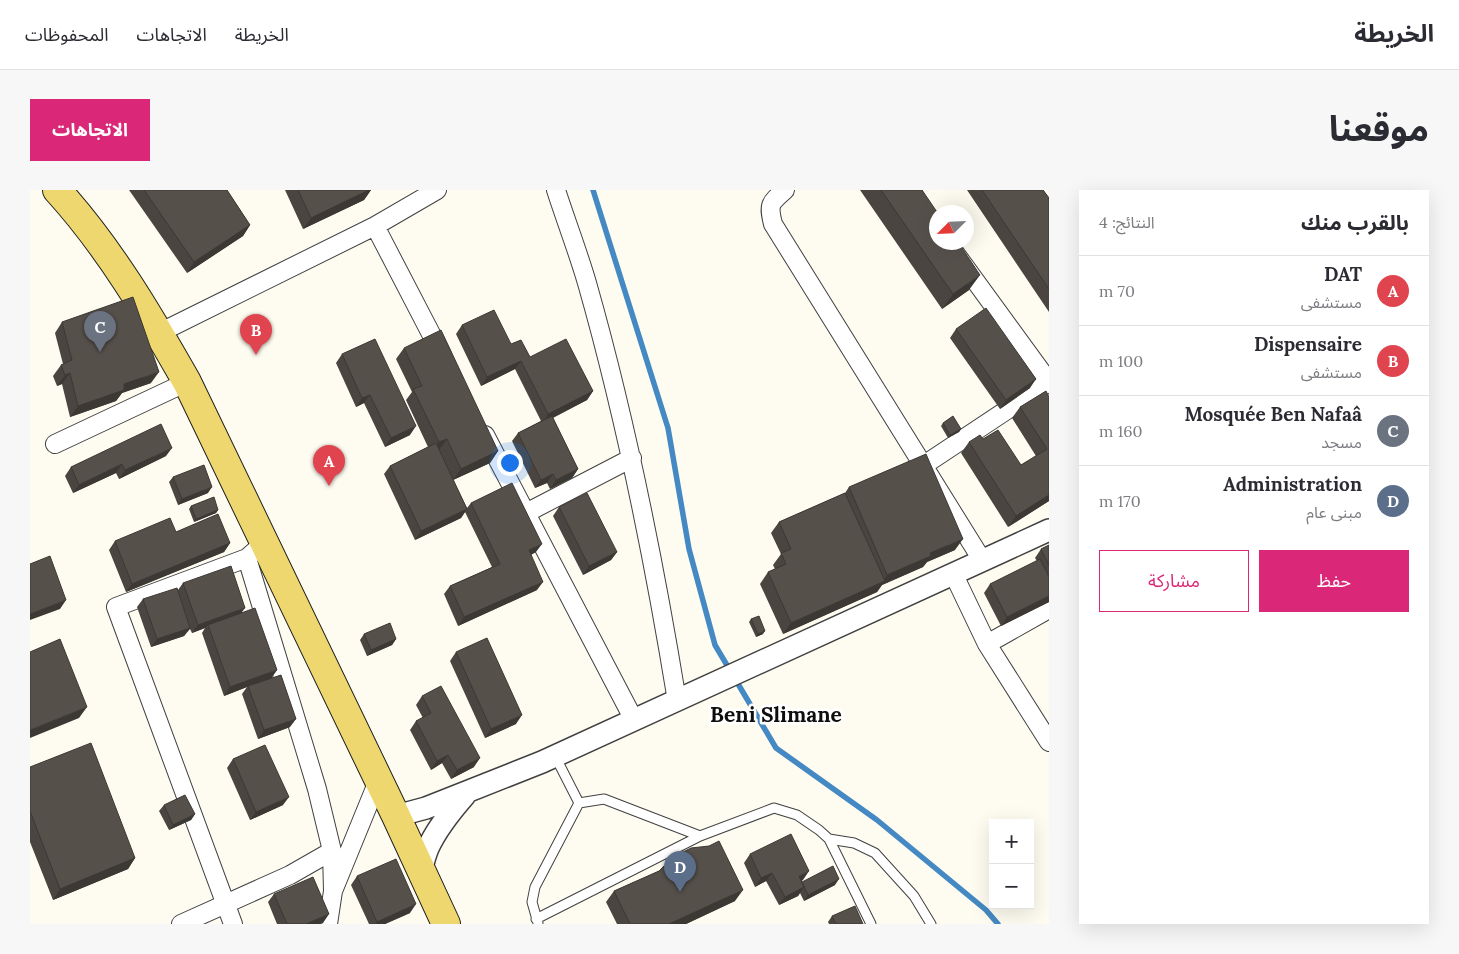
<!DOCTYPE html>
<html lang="ar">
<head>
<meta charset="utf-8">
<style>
  body { margin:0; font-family:Lora,"Noto Sans Arabic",serif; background:#f7f7f7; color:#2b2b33; direction:rtl }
  .controls { position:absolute; right:15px; bottom:15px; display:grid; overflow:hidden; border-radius:0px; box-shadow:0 5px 20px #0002 }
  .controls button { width:45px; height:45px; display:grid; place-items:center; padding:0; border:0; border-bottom:1px solid #e1e1e2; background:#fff; color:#2b2b33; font:25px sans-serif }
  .compass { position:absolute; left:899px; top:15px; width:45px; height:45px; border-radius:50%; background:#fff; box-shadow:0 5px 20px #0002; rotate:246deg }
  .you { position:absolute; left:479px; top:272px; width:18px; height:18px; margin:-12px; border:4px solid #fff; border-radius:50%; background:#1a73e8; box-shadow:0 0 0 8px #1a73e833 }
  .badge { display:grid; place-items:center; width:32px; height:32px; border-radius:50%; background:#db2777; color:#fff; font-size:16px; font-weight:700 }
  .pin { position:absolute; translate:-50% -41px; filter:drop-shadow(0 1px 2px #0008) }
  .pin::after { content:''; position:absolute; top:26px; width:18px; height:15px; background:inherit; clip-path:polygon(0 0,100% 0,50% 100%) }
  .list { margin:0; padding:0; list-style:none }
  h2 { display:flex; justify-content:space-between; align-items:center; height:65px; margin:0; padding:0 20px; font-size:21px }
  h2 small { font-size:16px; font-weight:400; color:#7c7c81 }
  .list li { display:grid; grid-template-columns:32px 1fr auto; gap:15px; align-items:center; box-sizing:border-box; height:70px; padding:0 20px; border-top:1px solid #e1e1e2 }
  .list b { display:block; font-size:19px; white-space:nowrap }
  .list p { margin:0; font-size:16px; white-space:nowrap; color:#7c7c81 }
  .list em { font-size:16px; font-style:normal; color:#7c7c81 }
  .actions { display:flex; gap:10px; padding:15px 20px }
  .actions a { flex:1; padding:11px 0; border:1px solid #db2777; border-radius:0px; text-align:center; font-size:18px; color:#db2777 }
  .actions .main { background:#db2777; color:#fff }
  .map { position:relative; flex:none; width:1019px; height:734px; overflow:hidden; direction:ltr; border-radius:0px }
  header { display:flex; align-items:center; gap:30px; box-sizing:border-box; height:70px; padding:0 25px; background:#fff; border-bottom:1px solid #e1e1e2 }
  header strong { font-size:24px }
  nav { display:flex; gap:28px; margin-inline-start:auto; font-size:18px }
  .intro { display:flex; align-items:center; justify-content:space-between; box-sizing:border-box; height:120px; padding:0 30px }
  h1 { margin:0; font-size:35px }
  .button { padding:12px 22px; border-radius:0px; background:#db2777; color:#fff; font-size:18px; font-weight:700 }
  main { display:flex; gap:30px; padding:0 30px }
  aside { flex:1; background:#fff; border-radius:0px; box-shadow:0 5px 20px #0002 }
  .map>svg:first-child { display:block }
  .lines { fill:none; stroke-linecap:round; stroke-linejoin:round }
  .stream { stroke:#4489c3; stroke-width:5.5 }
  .service-casing { stroke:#414141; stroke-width:11 }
  .minor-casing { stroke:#414141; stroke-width:20 }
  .tertiary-casing { stroke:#414141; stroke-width:24 }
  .primary-casing { stroke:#1f1f1f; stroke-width:30 }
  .service { stroke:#fff; stroke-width:9 }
  .minor { stroke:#fff; stroke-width:18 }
  .tertiary { stroke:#fff; stroke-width:21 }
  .primary { stroke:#eed76f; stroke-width:28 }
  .wall { fill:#4a4540 }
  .shaded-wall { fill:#3c3834 }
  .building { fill:#56504b; stroke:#3c3834 }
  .labels { text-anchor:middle; stroke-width:5; stroke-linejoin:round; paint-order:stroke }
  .district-label { font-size:21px; font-weight:bold; fill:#0e0e0e; stroke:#fff }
</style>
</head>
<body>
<header>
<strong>الخريطة</strong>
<nav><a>الخريطة</a><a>الاتجاهات</a><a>المحفوظات</a></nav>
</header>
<div class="intro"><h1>موقعنا</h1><a class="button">الاتجاهات</a></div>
<main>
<aside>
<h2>بالقرب منك<small>النتائج: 4</small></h2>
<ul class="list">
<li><span class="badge" style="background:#e0444e">A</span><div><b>DAT</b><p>مستشفى</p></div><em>70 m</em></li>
<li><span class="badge" style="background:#e0444e">B</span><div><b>Dispensaire</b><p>مستشفى</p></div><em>100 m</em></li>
<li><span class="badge" style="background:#6b7280">C</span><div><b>Mosquée Ben Nafaâ</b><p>مسجد</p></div><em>160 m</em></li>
<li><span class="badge" style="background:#5c6f8a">D</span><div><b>Administration</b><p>مبنى عام</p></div><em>170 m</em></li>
</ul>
<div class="actions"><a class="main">حفظ</a><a>مشاركة</a></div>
</aside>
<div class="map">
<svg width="1019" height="734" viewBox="0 0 1019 734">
  <rect width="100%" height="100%" fill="#fefcf0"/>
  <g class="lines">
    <path class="stream" d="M 563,0 L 638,238 L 659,359 L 685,455 L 746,558 L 847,630 L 956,720 L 968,734"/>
    <g class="service-casing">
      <path id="service" d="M 525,566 L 549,613
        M 799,649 L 824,653 L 845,663 L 884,706 L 901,734
        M 506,729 L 670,646 L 744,618 L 767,625 L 789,640 L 799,649 L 841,734
        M 508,733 L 502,712 L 505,697 L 549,613 L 574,609 L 670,646"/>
    </g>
    <g class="minor-casing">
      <path id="minor" d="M 526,0 C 536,31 548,62 557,93 C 596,230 624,370 647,511
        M 755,0 C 740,13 738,14 743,34 L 952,370
        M 345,36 L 412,165
        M 917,52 L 1019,192
        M 129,143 L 345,36 L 407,0
        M 455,245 L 604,530
        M 25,254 L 157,192
        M 894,275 L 1019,192
        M 496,323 L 602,268
        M 217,368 L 287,599 L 302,661
        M 923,383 L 957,454 L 1019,552
        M 957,454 L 1019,419
        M 151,734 L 260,685 L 302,661 L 303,701
        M 203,734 L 86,417 L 217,368 L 234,353
        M 298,734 L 303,701 L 348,591"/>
    </g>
    <g class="tertiary-casing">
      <path id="tertiary" d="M 366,626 L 396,618 L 512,572 L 1019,340
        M 391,681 C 393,673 395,665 398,658 C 407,638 421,621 435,605"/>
    </g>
    <g class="primary-casing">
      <path id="primary" d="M 27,0 C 79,57 119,125 157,192 L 366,626 L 416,734"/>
    </g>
    <use href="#service" class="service"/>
    <use href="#minor" class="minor"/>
    <use href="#tertiary" class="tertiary"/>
    <use href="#primary" class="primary"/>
  </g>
  <path class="wall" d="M 99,0 L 197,0 L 220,35 L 213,46 L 157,83 Z
    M 255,0 L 341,0 L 334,10 L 273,39 Z
    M 830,0 L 892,0 L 939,100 L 912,119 Z
    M 937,0 L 1013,0 L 1019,8 L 1019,122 Z
    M 32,132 L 121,193 L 92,203 L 86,211 L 40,227 L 32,194 L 27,196 L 23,186 L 31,175 L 33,174 L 25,143 Z
    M 432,135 L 481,154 L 500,167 L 563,201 L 557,210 L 523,228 L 548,279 L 542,288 L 520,299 L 517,293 L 505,298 L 482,251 L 488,243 L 511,231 L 485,179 L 451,196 L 426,144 Z
    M 926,139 L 1000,198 L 970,219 L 920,148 Z
    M 374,158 L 468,261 L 460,273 L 423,290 L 437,318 L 441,313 L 506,362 L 501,365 L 507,400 L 428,436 L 414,404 L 420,396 L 462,377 L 435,322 L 431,328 L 385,350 L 354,284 L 360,276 L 398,257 L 376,210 L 382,202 L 366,169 Z
    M 312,164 L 380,245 L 355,257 L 334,213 L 326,217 L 306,173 Z
    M 1019,207 L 1019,311 L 978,337 L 931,263 L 939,252 L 953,249 L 991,275 L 1006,266 L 982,228 L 990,217 Z
    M 913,233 L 931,239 L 929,242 L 918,248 L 911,236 Z
    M 136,266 L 89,289 L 86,283 L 43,303 L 35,286 L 41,277 Z
    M 143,287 L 178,303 L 148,315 L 139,292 Z
    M 819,297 L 925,360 L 897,372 L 893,377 L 852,395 L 847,402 L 753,444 L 730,394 L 738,382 L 745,379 L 743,375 L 751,364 L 741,343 L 749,332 L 815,303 Z
    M 161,316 L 188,320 L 186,323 L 164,332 L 159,319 Z
    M 529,317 L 587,362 L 581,370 L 553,385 L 523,326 Z
    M 146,342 L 200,353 L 194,362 L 96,402 L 79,360 L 85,351 Z
    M 1019,355 L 1019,412 L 971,436 L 954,403 L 960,394 L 1007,371 L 1005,368 L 1011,359 Z
    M 153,393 L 212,422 L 242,488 L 260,537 L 228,549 L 212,504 L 217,497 L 194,506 L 172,443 L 175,438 L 162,443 L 160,439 L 154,446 L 121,457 L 107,417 L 113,409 L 148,400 Z
    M 721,429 L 733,444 L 726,447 L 719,432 Z
    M 334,444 L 366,449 L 362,455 L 337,466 L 330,450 Z
    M 426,462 L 486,534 L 455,548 L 420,471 Z
    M 392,506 L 444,577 L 421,589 L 412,573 L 401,580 L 380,540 L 386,531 L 393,528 L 386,515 Z
    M 203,569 L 253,615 L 220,630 L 197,578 Z
    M 0,577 L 105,668 L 98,679 L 23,710 L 0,652 Z
    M 134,615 L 165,624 L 161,630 L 139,640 L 129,621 Z
    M 679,656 L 705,711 L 656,734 L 587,734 L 576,712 L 584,701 L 629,681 Z
    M 720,664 L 773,690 L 771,691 L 772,692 L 805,695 L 774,711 L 770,703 L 768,706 L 749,715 L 736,691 L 725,697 L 714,673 Z
    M 327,686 L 380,723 L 355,734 L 339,734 L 321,695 Z
    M 244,704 L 293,733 L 290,734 L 247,734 L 238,712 Z
    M 802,726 L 833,734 L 799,734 L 798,732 Z"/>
  <path class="shaded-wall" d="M 339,0 L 341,0 L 334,10 L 273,39 L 281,28 Z
    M 220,35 L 213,46 L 157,83 L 164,72 Z
    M 950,85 L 939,100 L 912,119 L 923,104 Z
    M 491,171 L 485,179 L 451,196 L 457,187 Z
    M 129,182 L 121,193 L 92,203 L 86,211 L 40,227 L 48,216 L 94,194 Z
    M 40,183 L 32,194 L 27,196 L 35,185 Z
    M 1006,189 L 1000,198 L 970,219 L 976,210 Z
    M 563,201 L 557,210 L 512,233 L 518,224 Z
    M 340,205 L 334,213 L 326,217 L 332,208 Z
    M 386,236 L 380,245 L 355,257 L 361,248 Z
    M 931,239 L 929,242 L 918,248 L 920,245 Z
    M 417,249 L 409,260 L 401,263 L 409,252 Z
    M 142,258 L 136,266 L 89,289 L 95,280 Z
    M 468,261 L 460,273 L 423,290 L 431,279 Z
    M 92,274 L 86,283 L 43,303 L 49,295 Z
    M 548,279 L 542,288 L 520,299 L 526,290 Z
    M 523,284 L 517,293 L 505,298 L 511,290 Z
    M 182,297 L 178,303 L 148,315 L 152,309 Z
    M 1019,305 L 1019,311 L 978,337 L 986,326 Z
    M 437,319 L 431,328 L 385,350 L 391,341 Z
    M 188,320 L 186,323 L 164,332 L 166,329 Z
    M 933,349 L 925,360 L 897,372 L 893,377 L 852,395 L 847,402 L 753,444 L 761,433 L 852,392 L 857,385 L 900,363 Z
    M 200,353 L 194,362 L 96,402 L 102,394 Z
    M 512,354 L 506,362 L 493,368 L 499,360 Z
    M 587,362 L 581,370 L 553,385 L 559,376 Z
    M 513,392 L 507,400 L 428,436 L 434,427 Z
    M 1019,406 L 1019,412 L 971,436 L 977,427 Z
    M 36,410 L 30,419 L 0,430 L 0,424 Z
    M 215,418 L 209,426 L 178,435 L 175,438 L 162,443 L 168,435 Z
    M 160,438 L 154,446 L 121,457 L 127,449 Z
    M 735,441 L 733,444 L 726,447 L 728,444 Z
    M 366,449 L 362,455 L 337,466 L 341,460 Z
    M 247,480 L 241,489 L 218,496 L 217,497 L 194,506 L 200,497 Z
    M 57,517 L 49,528 L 0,548 L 0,540 Z
    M 492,525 L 486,534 L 455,548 L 461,539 Z
    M 266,529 L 260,537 L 228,549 L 234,540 Z
    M 418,565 L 412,573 L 401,580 L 407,571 Z
    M 450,568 L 444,577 L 421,589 L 427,580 Z
    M 259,607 L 253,615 L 220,630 L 226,622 Z
    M 165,624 L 161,630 L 139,640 L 143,635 Z
    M 105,668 L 98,679 L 23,710 L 30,699 Z
    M 779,681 L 773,690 L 763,694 L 769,686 Z
    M 742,683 L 736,691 L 725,697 L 731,688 Z
    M 809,689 L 805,695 L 774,711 L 778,705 Z
    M 774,697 L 768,706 L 749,715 L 755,707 Z
    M 713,700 L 705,711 L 656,734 L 639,734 Z
    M 386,714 L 380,723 L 355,734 L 346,734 L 347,732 Z
    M 299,724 L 293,733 L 290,734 L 276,734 Z"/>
  <path class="building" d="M 114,0 L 197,0 L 220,35 L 164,72 Z
    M 268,0 L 339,0 L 281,28 Z
    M 851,0 L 892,0 L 907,22 L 906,22 L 906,52 L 928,52 L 950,85 L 923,104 Z
    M 952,0 L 1013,0 L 1019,8 L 1019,99 Z
    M 103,107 L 129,182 L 94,194 L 94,200 L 48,216 L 40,183 L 35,185 L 31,175 L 42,170 L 32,132 Z
    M 956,118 L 1006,189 L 976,210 L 926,139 Z
    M 464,120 L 481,154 L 491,150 L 500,167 L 536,149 L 563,201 L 518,224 L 491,171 L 457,187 L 432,135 Z
    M 411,140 L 468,261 L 431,279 L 417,249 L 409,252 L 383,199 L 392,196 L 374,158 Z
    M 345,149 L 386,236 L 361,248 L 340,205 L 332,208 L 312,164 Z
    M 1016,201 L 1019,207 L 1019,305 L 986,326 L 939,252 L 950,245 L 953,249 L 968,240 L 991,275 L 1017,259 L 990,217 Z
    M 522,226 L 548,279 L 526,290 L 523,284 L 511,290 L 488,243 Z
    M 923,226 L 931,239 L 920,245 L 913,233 Z
    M 131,234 L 142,258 L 95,280 L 92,274 L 49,295 L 41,277 Z
    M 406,253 L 437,319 L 391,341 L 360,276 Z
    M 896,264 L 933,349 L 900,363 L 901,366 L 857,385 L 819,297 Z
    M 174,275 L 182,297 L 152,309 L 143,287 Z
    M 482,293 L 512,354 L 499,360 L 513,392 L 434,427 L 420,396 L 470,374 L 441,313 Z
    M 557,303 L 587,362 L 559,376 L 529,317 Z
    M 815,303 L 855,391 L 761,433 L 738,382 L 756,374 L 751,363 L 761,359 L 749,332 Z
    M 184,307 L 188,320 L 166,329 L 161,316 Z
    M 188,324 L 200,353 L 102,394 L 85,351 L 140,328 L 146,342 Z
    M 1019,355 L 1019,375 L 1011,359 Z
    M 20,366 L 36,410 L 0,424 L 0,374 Z
    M 1010,369 L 1019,387 L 1019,406 L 977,427 L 960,394 Z
    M 201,376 L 215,418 L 168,435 L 153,393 Z
    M 147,398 L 160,438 L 127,449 L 113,409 Z
    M 225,418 L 247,480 L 200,497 L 178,435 Z
    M 729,426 L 735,441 L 728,444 L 721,429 Z
    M 360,433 L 366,449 L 341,460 L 334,444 Z
    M 457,448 L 492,525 L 461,539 L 426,462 Z
    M 30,449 L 57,517 L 0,540 L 0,462 Z
    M 251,485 L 266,529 L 234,540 L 218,496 Z
    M 411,496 L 450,568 L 427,580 L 418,565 L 407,571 L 386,531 L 401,523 L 392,506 Z
    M 61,553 L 105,668 L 30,699 L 0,621 L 0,577 Z
    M 235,555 L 259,607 L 226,622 L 203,569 Z
    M 155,605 L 165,624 L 143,635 L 134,615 Z
    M 761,644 L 779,681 L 769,686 L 774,697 L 755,707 L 742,683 L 731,688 L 720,664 Z
    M 689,651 L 713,700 L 639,734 L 600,734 L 584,701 L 629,681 L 643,667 L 661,658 L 679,656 Z
    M 366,669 L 386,714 L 347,732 L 327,686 Z
    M 803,676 L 809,689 L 778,705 L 772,692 Z
    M 283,687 L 299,724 L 276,734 L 257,734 L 244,704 Z
    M 825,716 L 833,734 L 806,734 L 802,726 Z"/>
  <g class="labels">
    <g class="district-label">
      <text x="746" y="532">Beni Slimane</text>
    </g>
  </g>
</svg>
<div class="controls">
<button>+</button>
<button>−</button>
</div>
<svg class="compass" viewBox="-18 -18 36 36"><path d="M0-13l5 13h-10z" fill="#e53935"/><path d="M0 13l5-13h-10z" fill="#7c7c81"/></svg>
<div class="you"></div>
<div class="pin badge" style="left:299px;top:296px;background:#e0444e">A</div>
<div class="pin badge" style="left:226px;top:165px;background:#e0444e">B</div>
<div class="pin badge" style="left:70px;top:162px;background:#6b7280">C</div>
<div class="pin badge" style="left:650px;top:702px;background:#5c6f8a">D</div>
</div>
</main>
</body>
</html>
